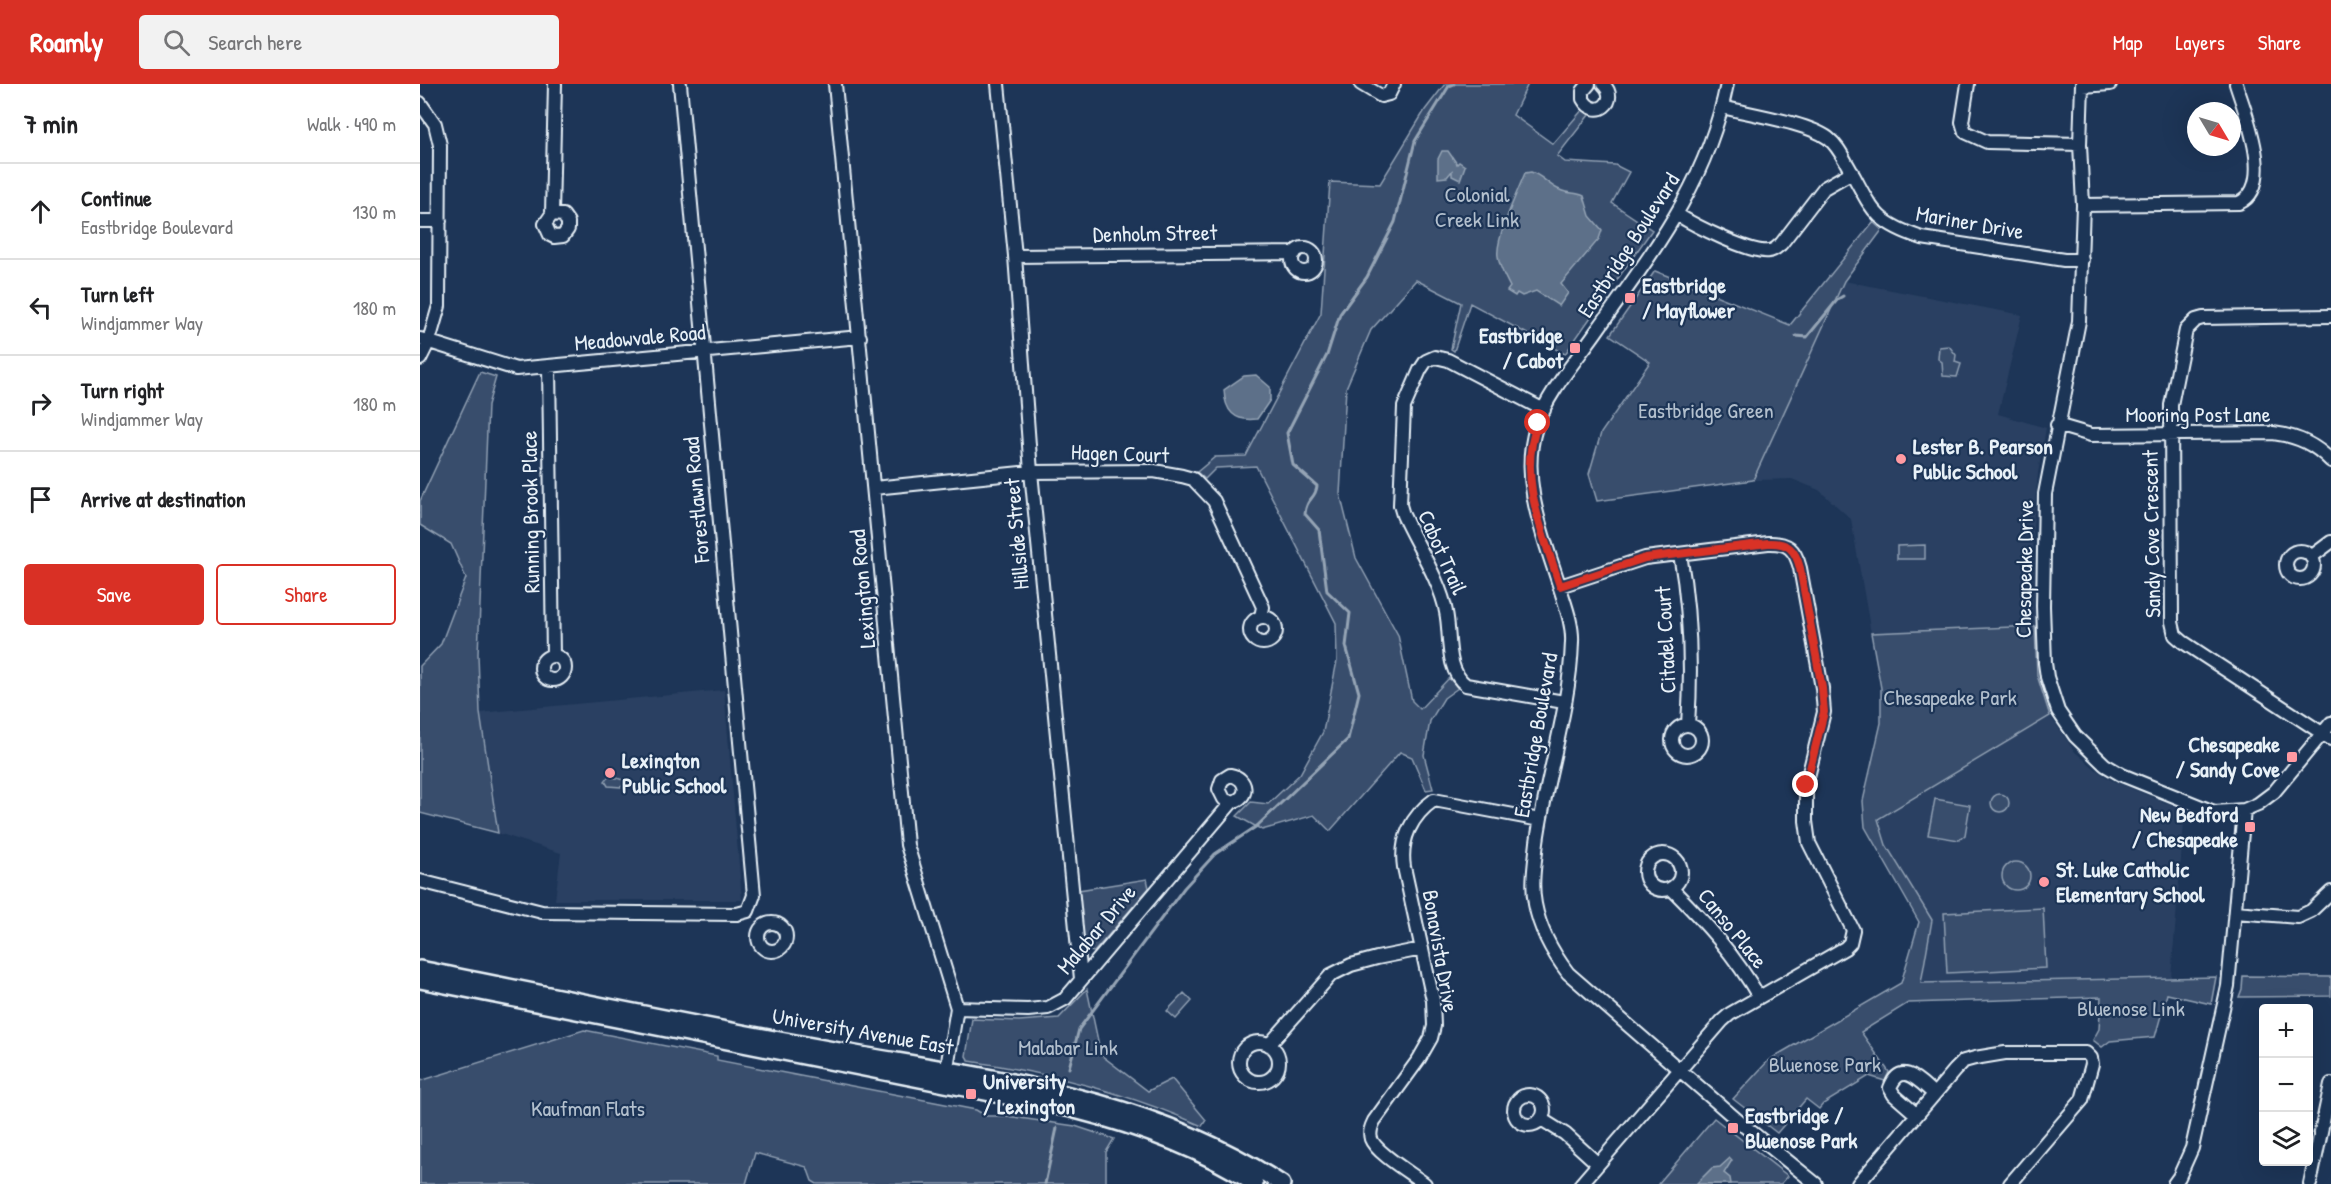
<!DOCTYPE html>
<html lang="en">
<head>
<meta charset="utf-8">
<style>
  body { margin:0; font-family:"Patrick Hand",sans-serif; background:#f2f2f2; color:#202124 }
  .controls { position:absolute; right:18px; bottom:18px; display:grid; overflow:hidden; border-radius:6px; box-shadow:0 6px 24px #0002 }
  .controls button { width:54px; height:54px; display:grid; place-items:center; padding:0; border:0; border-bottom:2px solid #e0e0e0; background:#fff; color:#202124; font:30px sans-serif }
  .compass { position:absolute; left:1767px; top:18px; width:54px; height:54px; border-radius:50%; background:#fff; box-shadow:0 6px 24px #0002; rotate:128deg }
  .stop { position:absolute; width:18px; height:18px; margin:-14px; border:4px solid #d93025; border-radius:50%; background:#fff }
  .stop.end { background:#d93025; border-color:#fff; box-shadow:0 2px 6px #0008 }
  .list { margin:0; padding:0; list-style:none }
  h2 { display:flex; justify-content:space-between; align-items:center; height:78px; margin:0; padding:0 24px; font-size:26px }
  h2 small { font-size:20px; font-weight:400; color:#757577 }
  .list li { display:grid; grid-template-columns:39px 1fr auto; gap:18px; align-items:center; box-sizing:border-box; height:96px; padding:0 24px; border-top:2px solid #e0e0e0 }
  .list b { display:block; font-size:22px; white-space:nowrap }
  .list p { margin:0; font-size:20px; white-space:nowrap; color:#757577 }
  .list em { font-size:20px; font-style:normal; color:#757577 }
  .actions { display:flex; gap:12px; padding:18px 24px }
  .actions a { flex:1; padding:14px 0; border:2px solid #d93025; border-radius:6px; text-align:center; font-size:21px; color:#d93025 }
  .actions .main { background:#d93025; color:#fff }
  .icon { flex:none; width:33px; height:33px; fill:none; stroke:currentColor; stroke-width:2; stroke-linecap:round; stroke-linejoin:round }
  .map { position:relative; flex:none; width:1911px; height:1100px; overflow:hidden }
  header { display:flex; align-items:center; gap:36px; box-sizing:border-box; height:84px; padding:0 30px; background:#d93025; color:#fff }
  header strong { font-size:28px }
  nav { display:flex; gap:33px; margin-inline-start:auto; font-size:21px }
  .search { width:420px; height:54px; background:#f2f2f2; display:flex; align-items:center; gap:15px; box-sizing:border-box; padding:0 21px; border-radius:6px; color:#757577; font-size:22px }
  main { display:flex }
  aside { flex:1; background:#fff }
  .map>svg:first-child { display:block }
  .built { fill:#2a4162 }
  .green { fill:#374d6c; stroke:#909fb2; stroke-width:1.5 }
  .water { fill:#5d7089; stroke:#95a4b5; stroke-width:1.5 }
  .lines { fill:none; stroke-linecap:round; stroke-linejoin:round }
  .stream { stroke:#95a4b5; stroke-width:3 }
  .minor-casing { stroke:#e8f1f8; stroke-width:16 }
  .major-casing { stroke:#e8f1f8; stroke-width:20 }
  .minor { stroke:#1d3557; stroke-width:12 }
  .major { stroke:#1d3557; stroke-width:15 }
  .route { stroke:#d93025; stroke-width:8 }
  .poi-dot { fill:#ff9aa2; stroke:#1d3557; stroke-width:2 }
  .labels { text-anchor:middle; stroke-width:4.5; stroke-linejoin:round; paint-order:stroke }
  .park-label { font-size:22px; fill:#b3c0ce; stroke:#1d3557 }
  .street-label { font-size:22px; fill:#e8f1f8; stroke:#1d3557 }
  .poi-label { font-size:22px; font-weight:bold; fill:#e8f1f8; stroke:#1d3557; text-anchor:start }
</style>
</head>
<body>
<header>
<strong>Roamly</strong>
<div class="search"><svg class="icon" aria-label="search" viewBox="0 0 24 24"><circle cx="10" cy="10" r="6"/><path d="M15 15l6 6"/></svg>Search here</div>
<nav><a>Map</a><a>Layers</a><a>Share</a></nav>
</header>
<main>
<aside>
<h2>7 min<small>Walk · 490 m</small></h2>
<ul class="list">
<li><svg class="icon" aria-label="ahead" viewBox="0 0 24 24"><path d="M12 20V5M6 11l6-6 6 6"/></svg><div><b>Continue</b><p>Eastbridge Boulevard</p></div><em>130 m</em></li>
<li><svg class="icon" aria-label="left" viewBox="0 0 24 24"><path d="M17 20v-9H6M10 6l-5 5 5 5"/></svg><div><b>Turn left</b><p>Windjammer Way</p></div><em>180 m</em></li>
<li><svg class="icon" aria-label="right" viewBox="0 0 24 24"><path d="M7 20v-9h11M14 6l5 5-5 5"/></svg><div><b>Turn right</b><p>Windjammer Way</p></div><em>180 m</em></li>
<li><svg class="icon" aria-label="arrive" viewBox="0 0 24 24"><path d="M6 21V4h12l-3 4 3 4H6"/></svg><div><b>Arrive at destination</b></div></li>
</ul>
<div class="actions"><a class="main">Save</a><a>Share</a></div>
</aside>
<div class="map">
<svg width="1911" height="1100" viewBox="0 0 1911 1100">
  <rect width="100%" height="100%" fill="#1d3557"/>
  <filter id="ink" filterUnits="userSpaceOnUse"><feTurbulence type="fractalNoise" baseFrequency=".0167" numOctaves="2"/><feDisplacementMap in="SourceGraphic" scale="12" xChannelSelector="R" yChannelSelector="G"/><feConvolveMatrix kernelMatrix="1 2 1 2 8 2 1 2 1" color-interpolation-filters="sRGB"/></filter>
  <g filter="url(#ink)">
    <path class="built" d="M 1424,197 L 1602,231 L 1578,330 L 1626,344 L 1618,389 L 1613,441 L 1615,542 L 1451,549 L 1431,435 L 1399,406 L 1372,395 L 1333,396 Z
      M 304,606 L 322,816 L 135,816 L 141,769 L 78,749 L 60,629 Z
      M 1630,632 L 1655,668 L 1679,688 L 1691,696 L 1765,727 L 1751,893 L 1501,899 L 1512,836 L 1466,761 L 1457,735 Z"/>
    <path class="green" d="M 1025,0 L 1108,0 L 1093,31 L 1133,60 L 1163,25 L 1169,31 L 1137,72 L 1145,78 L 1195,81 L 1209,88 L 1192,119 L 1232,146 L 1145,270 L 1050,219 L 1034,267 L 1031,265 L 1041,219 L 996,196 L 951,246 L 926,304 L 920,410 L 936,474 L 978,551 L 992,617 L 1000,625 L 1029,594 L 1038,604 L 1024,614 L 1010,637 L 1004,671 L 1013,705 L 1006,706 L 992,673 L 980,668 L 910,747 L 894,731 L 842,746 L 817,732 L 831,718 L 848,720 L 880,690 L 903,648 L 917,577 L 916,539 L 836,382 L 796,384 L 785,395 L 777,388 L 795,373 L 826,372 L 901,229 L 910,98 L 960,100 L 1005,26 Z
      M 1453,138 L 1462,146 L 1424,197 L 1333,396 L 1177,417 L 1169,390 L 1181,349 L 1230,278 L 1190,251 L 1235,187 L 1370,241 Z
      M 1529,262 L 1536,271 L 1535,278 L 1541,280 L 1537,293 L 1523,292 L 1522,278 L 1518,275 L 1519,263 Z
      M 60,288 L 76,293 L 68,321 L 58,570 L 60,629 L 78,749 L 0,729 L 0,582 L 21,560 L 46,494 L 31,460 L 0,441 L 0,417 Z
      M 1505,461 L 1505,475 L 1477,475 L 1477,462 Z
      M 1615,542 L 1617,591 L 1630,632 L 1458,735 L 1466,761 L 1512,836 L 1501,899 L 1796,893 L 1791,920 L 1747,910 L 1735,953 L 1690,957 L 1682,963 L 1673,956 L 1679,945 L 1681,913 L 1488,919 L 1441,948 L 1469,988 L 1465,997 L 1449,992 L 1403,1020 L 1399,1025 L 1386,1015 L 1357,1049 L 1313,1015 L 1347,978 L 1357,971 L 1481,899 L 1499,838 L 1445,743 L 1443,717 L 1461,639 L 1461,604 L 1451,549 Z
      M 188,693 L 197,694 L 203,696 L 204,700 L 201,703 L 188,702 L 185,697 Z
      M1571 719a9 9 0 1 1 18 0a9 9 0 1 1-18 0Z
      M 1515,715 L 1550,721 L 1545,751 L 1539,756 L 1508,751 Z
      M1582 792a14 14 0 1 1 28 0a14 14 0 1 1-28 0Z
      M 727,795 L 729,804 L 674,868 L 664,866 L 659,806 Z
      M 1623,824 L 1626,884 L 1527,889 L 1524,829 Z
      M 1823,892 L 1911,893 L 1911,912 L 1819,913 L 1822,905 Z
      M 667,905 L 681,971 L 728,1007 L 752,995 L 786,1036 L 782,1042 C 707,1008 630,989 549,977 L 546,972 L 552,935 L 599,937 L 639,934 Z
      M 764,909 L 772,917 L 756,935 L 747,927 Z
      M 164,946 L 297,972 L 297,976 L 556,1026 L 566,1032 L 586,1032 L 655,1042 L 694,1055 L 686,1068 L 686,1100 L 397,1100 L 392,1097 L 387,1083 L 335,1069 L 326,1100 L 0,1100 L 0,997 Z
      M 1294,1034 L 1368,1092 L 1361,1100 L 1238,1100 Z"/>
    <path class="water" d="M 1022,67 L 1028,67 L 1037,80 L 1039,78 L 1045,82 L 1040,96 L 1032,92 L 1032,87 L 1027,93 L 1018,94 L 1018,75 Z
      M 1111,88 C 1122,91 1129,102 1140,106 C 1148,110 1156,108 1164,112 L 1170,132 L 1182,146 L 1179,155 L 1141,200 L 1148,209 L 1139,222 L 1116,207 L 1102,212 L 1097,209 L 1095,212 L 1087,207 L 1090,203 C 1085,193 1079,183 1078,172 C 1075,156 1098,106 1105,89 Z
      M 836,291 L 850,303 L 850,316 L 837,335 C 814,338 805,327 804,306 L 824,292 Z
      M 1310,1074 L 1312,1076 L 1304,1089 L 1310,1094 L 1311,1100 L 1276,1100 L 1292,1084 L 1300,1083 Z"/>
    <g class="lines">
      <path class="stream" d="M 1376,252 L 1387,253 L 1418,215 L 1423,212
        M 649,984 L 659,945 L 764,804 L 795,770 L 837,742 L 928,655 L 939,609 L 926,562 L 930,529 L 907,507 L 899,446 L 885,430 C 886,414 896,415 897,402 L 873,381 L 867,349 L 907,271 L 920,230 L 947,193 L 975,138 L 995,57 L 1029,2 L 1034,0
        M 625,1100 L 637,1044"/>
      <g class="minor-casing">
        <path id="minor" d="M 415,0 L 487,761 L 537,924 L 525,995
          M 578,0 L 595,172 L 611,388 L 661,895
          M 941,0 L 961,12 L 969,10 L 974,0
          M 1169,0 L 1163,7 L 1163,15 C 1175,37 1201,17 1183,0
          M 1307,0 C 1287,99 1235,165 1178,245 C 1158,274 1127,309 1116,343 C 1099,398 1125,455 1141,507 C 1146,523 1153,542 1152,558 C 1150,625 1126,692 1117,758 C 1115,778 1111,800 1115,820 C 1120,847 1132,868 1148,889 L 1323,1041 L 1396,1100
          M 1548,0 L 1542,38 L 1545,48 L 1567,58 L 1660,60
          M 1662,0 L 1660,60 L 1663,121 L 1659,237 L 1625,410 L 1623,522 L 1625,579 L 1627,593 L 1638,627 L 1655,652 L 1685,681 L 1702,691 L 1794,728 L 1824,726 L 1838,720 L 1854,708 L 1911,639
          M 1663,2 L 1690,0
          M 0,19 L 15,40 L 20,61 L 19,222 L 9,257 L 0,275
          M 1302,23 C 1329,30 1388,39 1408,54 C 1417,61 1422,71 1427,80 C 1452,123 1450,137 1502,154 L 1644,176 L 1662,176
          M 1663,121 L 1819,119 C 1856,102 1825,29 1816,0
          M 132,130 L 143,131 L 148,138 L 148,145 L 143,152 L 134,153 L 130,151 L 125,140 L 132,130 L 135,0
          M 1258,131 C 1274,141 1331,170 1349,167 C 1354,167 1357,163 1361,160 L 1404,104 L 1432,88
          M 0,137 L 20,137
          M872 176a12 12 0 1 1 24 0a12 12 0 1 1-24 0Z
          M 595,172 L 875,169
          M 1911,232 L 1783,234 L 1776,236 L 1766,246 L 1751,321 L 1752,538 L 1755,551 L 1763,558 L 1911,655
          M 0,255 L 96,285 L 440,253
          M 129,283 L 133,572
          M 1124,326 L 1028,276 L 1015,273 L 1006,277 L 1000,286 L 984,323 L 980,421 L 983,431 C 996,460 1021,498 1026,528 C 1031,550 1025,586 1046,601 L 1144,618
          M 1637,341 L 1671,351 L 1853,349 C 1877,352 1895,360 1911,377
          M 454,404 L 611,388 L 734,387 L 762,392 L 773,395 L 794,417 L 843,523 L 841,533
          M1866 481a14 14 0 1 1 28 0a14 14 0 1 1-28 0Z
          M 1260,470 C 1270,526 1272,584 1268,641
          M 1891,473 L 1911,458
          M 1140,502 L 1225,474 L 1348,459 C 1368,458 1375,465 1380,484 L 1402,604 L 1404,628 L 1386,701 L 1386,737 L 1389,759 L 1433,846 L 1430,859 L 1425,864 L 1310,930 L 1302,937 L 1161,1100
          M830 546a13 13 0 1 1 26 0a13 13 0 1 1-26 0Z
          M121 584a12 12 0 1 1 24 0a12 12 0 1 1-24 0Z
          M1252 656a15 15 0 1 1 30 0a15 15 0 1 1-30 0Z
          M1225 788a18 18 0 1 1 36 0a18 18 0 1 1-36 0Z
          M 0,797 L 122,828 L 317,830 L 328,827 L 334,811 L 260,0
          M 1251,804 C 1285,838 1315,871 1339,913
          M 1815,828 L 1878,833 L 1891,827 L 1911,808
          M338 853a14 14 0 1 1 28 0a14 14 0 1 1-28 0Z
          M 537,924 L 608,926 L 628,924 L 645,915 L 812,718 C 830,714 828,694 810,691 L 802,696 L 799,705 L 804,715 L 812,718
          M819 978a20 20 0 1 1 40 0a20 20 0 1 1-40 0Z
          M 849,961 L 911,891 L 931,881 L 957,874 L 1002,865
          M1094 1026a15 15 0 1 1 30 0a15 15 0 1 1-30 0Z
          M 1497,1031 L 1474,1011 L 1470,1004 C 1481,975 1500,998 1514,1010
          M 1121,1035 L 1145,1050 L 1178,1080
          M 1005,1100 C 992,1090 956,1069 951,1055 C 949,1048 951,1043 954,1037 L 999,975 L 1011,954 L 1014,942 L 1013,916 L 984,783 C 980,756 991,732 1014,716 L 1120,736
          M 1438,1100 L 1535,986 L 1544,977 L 1555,974 L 1585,969 L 1666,969 L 1671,974 L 1672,980 L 1662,1016 L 1590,1100
          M 1754,1100 L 1759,1093 L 1772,1064 L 1808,902 L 1824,726
          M 1890,1100 L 1911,1000"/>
      </g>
      <g class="major-casing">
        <path id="major" d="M 0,885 C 139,913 279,942 419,967 C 575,995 726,1011 862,1100
          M 0,896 L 651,1025 C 714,1041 780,1064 835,1100"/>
      </g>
      <use href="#minor" class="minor"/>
      <use href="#major" class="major"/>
    </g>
  </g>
  <g class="lines" filter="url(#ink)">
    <path class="route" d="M 1118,339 C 1096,392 1124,451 1140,502 L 1225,474 L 1348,459 C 1368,458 1375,465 1380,484 L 1402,604 L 1404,628 L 1386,701"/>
  </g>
  <g class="poi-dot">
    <rect x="1204" y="208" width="12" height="12" rx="3"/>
    <rect x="1149" y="258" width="12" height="12" rx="3"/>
    <circle cx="1481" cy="375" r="6"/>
    <rect x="1866" y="667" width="12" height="12" rx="3"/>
    <circle cx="190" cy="689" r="6"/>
    <rect x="1824" y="737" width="12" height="12" rx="3"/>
    <circle cx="1624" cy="798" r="6"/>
    <rect x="545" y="1004" width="12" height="12" rx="3"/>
    <rect x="1307" y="1038" width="12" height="12" rx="3"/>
  </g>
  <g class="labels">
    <g class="park-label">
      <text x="1057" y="118">Colonial<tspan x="1057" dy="25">Creek Link</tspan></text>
      <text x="1286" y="334">Eastbridge Green</text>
      <text x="1530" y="621">Chesapeake Park</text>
      <text x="1711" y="932">Bluenose Link</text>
      <text x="648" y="971">Malabar Link</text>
      <text x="1405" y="988">Bluenose Park</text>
      <text x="168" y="1032">Kaufman Flats</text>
    </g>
    <g class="street-label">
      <text transform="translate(1550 138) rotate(10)" y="8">Mariner Drive</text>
      <text transform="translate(735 149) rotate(-1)" y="8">Denholm Street</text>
      <text transform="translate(1208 161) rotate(-57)" y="8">Eastbridge Boulevard</text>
      <text transform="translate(220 253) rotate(-5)" y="8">Meadowvale Road</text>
      <text x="1778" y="338">Mooring Post Lane</text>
      <text transform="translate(700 369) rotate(2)" y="8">Hagen Court</text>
      <text transform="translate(276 416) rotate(-95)" y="8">Forestlawn Road</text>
      <text transform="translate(110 428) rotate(-91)" y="8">Running Brook Place</text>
      <text transform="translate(596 450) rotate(-95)" y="8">Hillside Street</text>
      <text transform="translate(1731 450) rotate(-91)" y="8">Sandy Cove Crescent</text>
      <text transform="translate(1023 468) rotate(66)" y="8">Cabot Trail</text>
      <text transform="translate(1604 485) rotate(-89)" y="8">Chesapeake Drive</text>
      <text transform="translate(442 505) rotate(-95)" y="8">Lexington Road</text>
      <text transform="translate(1245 556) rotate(-93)" y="8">Citadel Court</text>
      <text transform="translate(1115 651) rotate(-80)" y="8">Eastbridge Boulevard</text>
      <text transform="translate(1313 844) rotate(51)" y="8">Canso Place</text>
      <text transform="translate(676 845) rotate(-50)" y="8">Malabar Drive</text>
      <text transform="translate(1021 867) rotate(80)" y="8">Bonavista Drive</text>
      <text transform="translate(443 947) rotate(10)" y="8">University Avenue East</text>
    </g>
    <g class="poi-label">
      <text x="1222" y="209">Eastbridge<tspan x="1222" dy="25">/ Mayflower</tspan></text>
      <text x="1143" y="259" text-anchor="end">Eastbridge<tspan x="1143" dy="25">/ Cabot</tspan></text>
      <text x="1493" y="370">Lester B. Pearson<tspan x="1493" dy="25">Public School</tspan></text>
      <text x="1860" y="668" text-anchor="end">Chesapeake<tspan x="1860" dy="25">/ Sandy Cove</tspan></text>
      <text x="202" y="684">Lexington<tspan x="202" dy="25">Public School</tspan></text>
      <text x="1818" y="738" text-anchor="end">New Bedford<tspan x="1818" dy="25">/ Chesapeake</tspan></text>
      <text x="1636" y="793">St. Luke Catholic<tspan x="1636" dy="25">Elementary School</tspan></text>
      <text x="563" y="1005">University<tspan x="563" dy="25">/ Lexington</tspan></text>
      <text x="1325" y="1039">Eastbridge /<tspan x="1325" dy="25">Bluenose Park</tspan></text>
    </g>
  </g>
</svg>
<div class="controls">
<button>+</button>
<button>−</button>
<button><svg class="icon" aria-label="layers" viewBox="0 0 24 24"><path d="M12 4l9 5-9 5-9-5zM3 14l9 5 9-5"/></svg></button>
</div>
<svg class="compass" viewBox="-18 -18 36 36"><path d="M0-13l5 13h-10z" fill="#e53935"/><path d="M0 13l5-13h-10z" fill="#757577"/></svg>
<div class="stop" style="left:1118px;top:339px"></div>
<div class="stop end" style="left:1386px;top:701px"></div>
</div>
</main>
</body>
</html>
